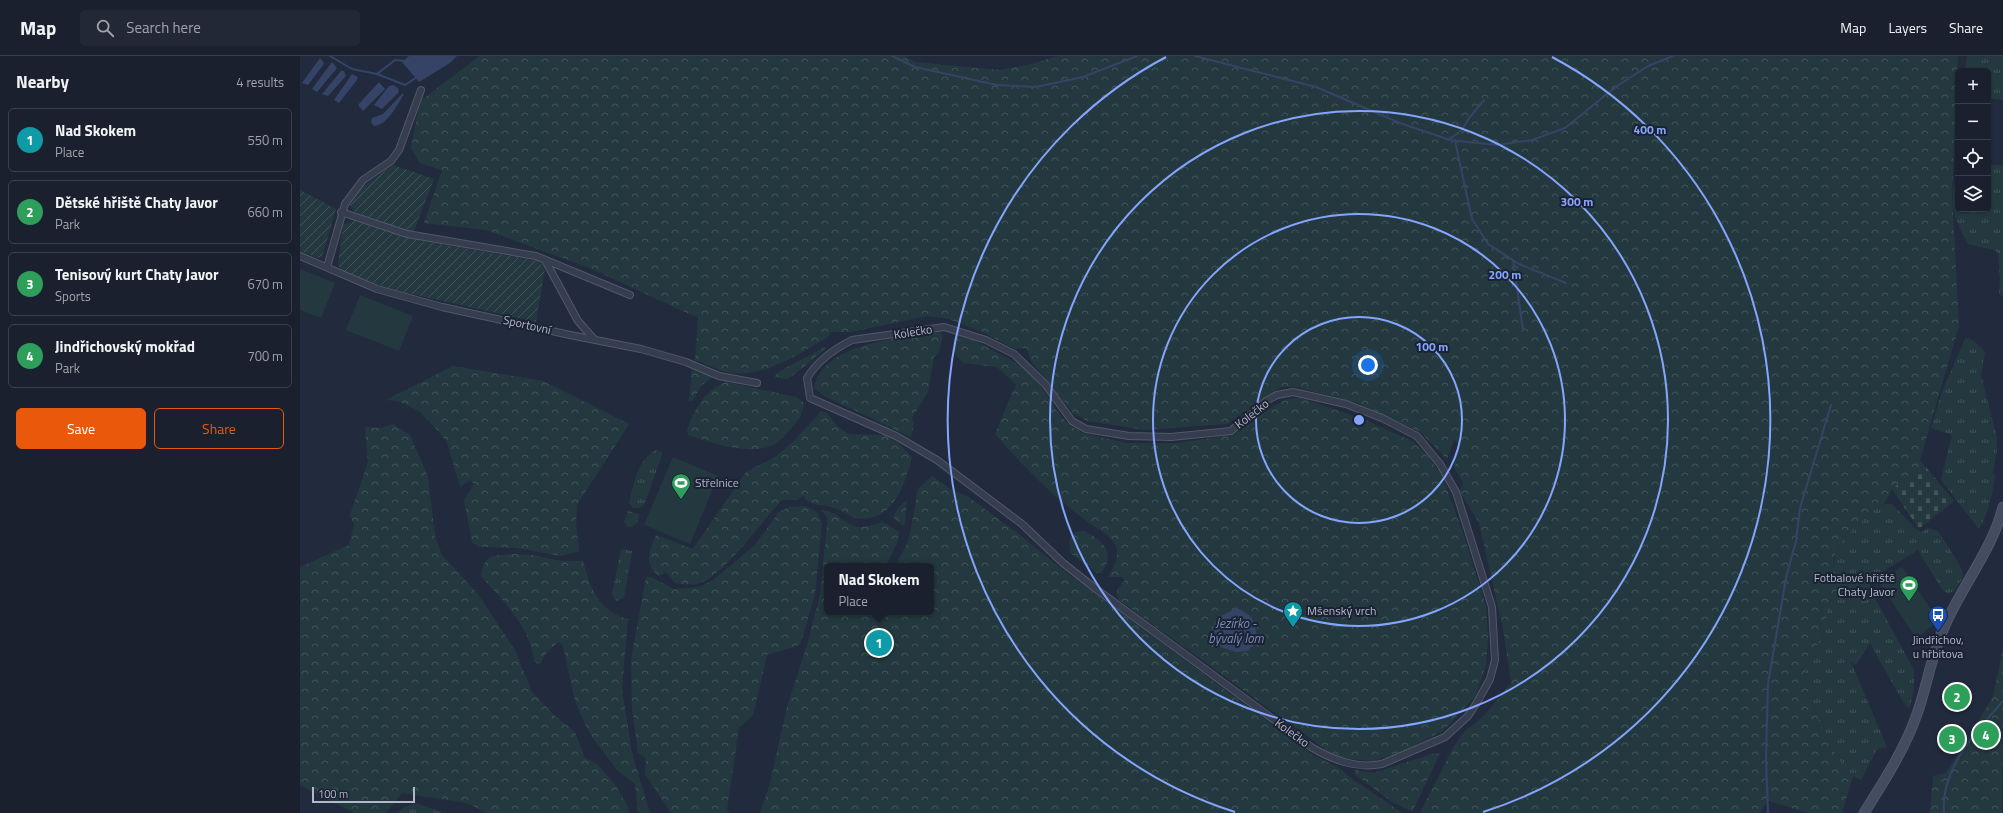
<!DOCTYPE html>
<html lang="en">
<head>
<meta charset="utf-8">
<style>
  body { margin:0; font-family:"Titillium Web",sans-serif; background:#232836; color:#f1f3f6 }
  .controls { position:absolute; right:12px; top:12px; display:grid; overflow:hidden; border-radius:6px; box-shadow:0 1px 3px #0004 }
  .controls button { width:36px; height:36px; display:grid; place-items:center; padding:0; border:0; border-bottom:1px solid #383e4a; background:#1a202e; color:#f1f3f6; font:20px sans-serif }
  .scale { position:absolute; left:12px; bottom:10px; width:103px; box-sizing:border-box; padding-left:4px; border:2px solid #b2b8c9; border-top:0; font-size:11px; line-height:14px; white-space:nowrap; color:#b2b8c9; -webkit-text-stroke:3px #1b2233; paint-order:stroke }
  .you { position:absolute; left:1068px; top:309px; width:14px; height:14px; margin:-10px; border:3px solid #fff; border-radius:50%; background:#1a73e8; box-shadow:0 0 0 6px #1a73e833 }
  .badge { display:grid; place-items:center; width:26px; height:26px; border-radius:50%; background:#ea580c; color:#fff; font-size:13px; font-weight:700 }
  .pin { position:absolute; translate:-50% -50%; border:2px solid #fff; box-shadow:0 1px 4px #0006 }
  .popup { position:absolute; left:524px; top:507px; width:110px; height:52px; box-sizing:border-box; display:grid; place-content:center; border-radius:6px; background:#1a202e; filter:drop-shadow(0 1px 3px #0005); font-size:13px; white-space:nowrap; color:#9fa3aa }
  .popup b { font-size:15px; color:#f1f3f6 }
  .popup::after { content:''; position:absolute; left:50%; top:100%; margin-left:-8px; border:8px solid transparent; border-top-color:#1a202e }
  .list { margin:0; padding:0; list-style:none }
  h2 { display:flex; justify-content:space-between; align-items:center; height:52px; margin:0; padding:0 16px; font-size:17px }
  h2 small { font-size:13px; font-weight:400; color:#9fa3aa }
  .list li { display:grid; grid-template-columns:26px 1fr auto; gap:12px; align-items:center; box-sizing:border-box; height:64px; margin:0 8px 8px; padding:0 8px; border:1px solid #383e4a; border-radius:6px }
  .list b { display:block; font-size:15px; white-space:nowrap }
  .list p { margin:0; font-size:13px; white-space:nowrap; color:#9fa3aa }
  .list em { font-size:13px; font-style:normal; color:#9fa3aa }
  .actions { display:flex; gap:8px; padding:12px 16px }
  .actions a { flex:1; padding:9px 0; border:1px solid #ea580c; border-radius:6px; text-align:center; font-size:14px; color:#ea580c }
  .actions .main { background:#ea580c; color:#fff }
  .icon { flex:none; width:22px; height:22px; fill:none; stroke:currentColor; stroke-width:2; stroke-linecap:round; stroke-linejoin:round }
  .map { position:relative; flex:none; width:1703px; height:757px; overflow:hidden }
  header { display:flex; align-items:center; gap:24px; box-sizing:border-box; height:56px; padding:0 20px; background:#1a202e; border-bottom:1px solid #383e4a }
  header strong { font-size:19px }
  nav { display:flex; gap:22px; margin-inline-start:auto; font-size:14px }
  .search { width:280px; height:36px; background:#232836; display:flex; align-items:center; gap:10px; box-sizing:border-box; padding:0 14px; border-radius:6px; color:#9fa3aa; font-size:15px }
  main { display:flex }
  aside { flex:1; background:#1a202e }
  .map>svg:first-child { display:block }
  .grass { fill:url(#grass-tufts) }
  .forest { fill:url(#forest-crowns) }
  .cemetery { fill:url(#cemetery-stones) }
  .garden { fill:url(#garden-furrows) }
  .pitch { fill:#24393f }
  .water { fill:#354466 }
  .lines { fill:none; stroke-linecap:round; stroke-linejoin:round }
  .stream { stroke:#354466; stroke-width:2 }
  .street-casing { stroke:#515869; stroke-width:8 }
  .secondary-casing { stroke:#515869; stroke-width:11 }
  .street { stroke:#363d4e; stroke-width:6 }
  .secondary { stroke:#444c61; stroke-width:9 }
  .ring { fill:none; stroke:#84a5fd; stroke-width:2 }
  .labels { text-anchor:middle; stroke-width:4; stroke-linejoin:round; paint-order:stroke }
  .street-label { font-size:12px; fill:#b2b8c9; stroke:#1b2233 }
  .poi-label { font-size:12px; fill:#b2b8c9; stroke:#1b2233; text-anchor:start }
  .water-label { font-size:13px; font-style:italic; fill:#788bb2; stroke:#1b2233 }
  .centre { fill:#84a5fd; stroke:#1b2233; stroke-width:2 }
  .ring-label { font-size:12px; text-anchor:middle; font-weight:bold; fill:#84a5fd; stroke:#1b2233; stroke-width:4; stroke-linejoin:round; paint-order:stroke }
</style>
</head>
<body>
<header>
<strong>Map</strong>
<div class="search"><svg class="icon" aria-label="search" viewBox="0 0 24 24"><circle cx="10" cy="10" r="6"/><path d="M15 15l6 6"/></svg>Search here</div>
<nav><a>Map</a><a>Layers</a><a>Share</a></nav>
</header>
<main>
<aside>
<h2>Nearby<small>4 results</small></h2>
<ul class="list">
<li><span class="badge" style="background:#0f9aa8">1</span><div><b>Nad Skokem</b><p>Place</p></div><em>550 m</em></li>
<li><span class="badge" style="background:#2e9e5b">2</span><div><b>Dětské hřiště Chaty Javor</b><p>Park</p></div><em>660 m</em></li>
<li><span class="badge" style="background:#2e9e5b">3</span><div><b>Tenisový kurt Chaty Javor</b><p>Sports</p></div><em>670 m</em></li>
<li><span class="badge" style="background:#2e9e5b">4</span><div><b>Jindřichovský mokřad</b><p>Park</p></div><em>700 m</em></li>
</ul>
<div class="actions"><a class="main">Save</a><a>Share</a></div>
</aside>
<div class="map">
<svg width="1703" height="757" viewBox="0 0 1703 757">
  <defs>
    <pattern id="grass-tufts" width="24" height="20" patternUnits="userSpaceOnUse"><rect width="24" height="20" fill="#24393f"/><path d="M3 7l-1-3M5 7V3M7 7l1-3M15 17l-1-3M17 17v-4M19 17l1-3" fill="none" stroke="#415459"/></pattern>
    <pattern id="forest-crowns" width="20" height="18" patternUnits="userSpaceOnUse"><rect width="20" height="18" fill="#24393f"/><path d="M2 6a3 3 0 1 1 6 0M12 15a3 3 0 1 1 6 0" fill="none" stroke="#415459"/></pattern>
    <pattern id="cemetery-stones" width="16" height="16" patternUnits="userSpaceOnUse"><rect width="16" height="16" fill="#24393f"/><path d="M2 7V4a2 2 0 0 1 4 0v3zM10 15v-3a2 2 0 0 1 4 0v3z" fill="#415459"/></pattern>
    <pattern id="garden-furrows" width="10" height="10" patternUnits="userSpaceOnUse"><rect width="10" height="10" fill="#24393f"/><path d="M-1 1l2-2M0 10L10 0M9 11l2-2" fill="none" stroke="#415459"/></pattern>
  </defs>
  <rect width="100%" height="100%" fill="#222b3e"/>
  <path class="grass" d="M 1667,0 L 1703,0 L 1703,44 L 1688,42 L 1688,15 L 1665,15 Z
    M 1688,109 L 1703,109 L 1703,241 L 1699,238 L 1700,222 L 1698,197 L 1694,194 L 1668,188 C 1654,163 1647,145 1658,117 L 1658,153 L 1688,153 Z
    M 1666,281 L 1675,286 L 1685,296 L 1681,319 L 1697,382 L 1697,394 L 1693,417 L 1695,420 C 1692,439 1689,456 1679,473 L 1641,424 L 1652,379 L 1631,372 L 1642,336 Z
    M 356,394 L 362,396 L 362,399 L 344,449 L 340,452 L 333,452 L 329,447 C 335,426 336,406 356,394 Z
    M 1585,448 L 1592,448 L 1617,474 L 1622,476 L 1628,472 L 1638,475 L 1659,508 L 1664,520 L 1654,535 L 1648,537 L 1643,535 L 1618,494 L 1569,524 L 1570,533 L 1614,614 L 1614,635 L 1609,653 L 1600,641 L 1570,587 L 1556,609 L 1551,606 L 1587,691 L 1577,693 L 1561,724 C 1556,721 1549,719 1546,714 C 1531,695 1501,633 1505,609 C 1507,595 1521,589 1524,575 C 1527,559 1524,548 1539,537 C 1537,530 1535,521 1534,513 C 1532,485 1561,467 1578,450 Z
    M 328,455 L 339,458 L 338,466 L 332,471 L 328,471 L 324,466 Z
    M 321,493 L 332,495 L 324,541 L 318,545 L 315,544 L 312,538 Z
    M 116,747 L 143,757 L 96,757 L 103,752 Z"/>
  <path class="forest" d="M 180,0 L 605,0 L 615,6 L 699,14 L 728,9 L 758,0 L 1658,0 L 1652,138 L 1659,270 L 1620,404 L 1624,409 L 1592,433 L 1584,448 L 1578,450 C 1564,464 1528,490 1534,513 C 1535,518 1540,525 1543,529 C 1542,532 1541,535 1539,537 C 1536,541 1532,541 1530,546 C 1525,558 1527,573 1520,584 C 1515,594 1507,596 1505,610 C 1501,632 1535,707 1553,720 L 1542,757 L 1508,757 L 1469,745 L 1459,757 L 1120,757 L 1154,690 L 1165,675 L 1185,659 L 1211,627 L 1203,573 L 1179,467 L 1160,436 L 1163,427 L 1154,412 L 1158,386 L 1154,384 L 1147,403 L 1120,376 L 1082,358 L 1058,347 L 997,331 L 981,331 L 927,368 L 845,374 L 787,365 L 773,357 L 731,305 L 727,292 L 714,293 L 685,277 L 649,263 L 627,260 L 551,276 L 531,276 L 528,281 C 498,298 459,326 423,315 C 414,312 404,307 395,304 L 398,262 L 292,213 L 186,174 L 124,167 L 142,114 L 120,107 L 111,92 L 120,45 Z
    M 639,276 L 643,279 L 639,296 L 634,301 L 628,336 L 612,362 L 614,368 L 611,381 L 524,340 L 514,332 C 524,285 601,283 639,276 Z
    M 658,279 L 677,286 L 718,308 L 736,323 L 756,354 L 768,368 L 783,377 L 826,387 L 877,387 L 933,379 L 963,356 L 987,343 L 1001,342 L 1063,363 L 1114,386 L 1129,402 L 1142,420 L 1161,471 L 1186,550 L 1188,581 L 1186,609 L 1176,639 L 1143,675 L 1100,696 L 1074,705 L 1037,702 L 818,543 L 817,534 L 825,524 L 821,521 L 808,521 C 813,513 820,500 816,490 C 813,481 796,471 788,466 C 752,440 724,411 695,378 L 716,328 L 697,311 L 663,307 L 653,295 Z
    M 525,291 L 525,294 C 511,303 501,315 487,323 L 474,321 L 478,316 Z
    M 153,310 L 243,325 L 329,368 L 277,449 L 276,468 L 279,495 L 261,500 L 216,492 L 179,491 L 172,486 L 164,444 L 174,428 L 170,424 L 160,431 L 147,386 L 139,376 L 119,355 L 98,345 L 86,344 Z
    M 392,312 L 413,321 L 402,329 L 392,345 L 389,345 Z
    M 426,326 L 496,341 L 503,346 C 505,354 499,364 493,370 C 487,377 481,385 473,389 C 448,400 413,387 388,379 L 387,373 C 397,350 402,337 426,326 Z
    M 521,355 L 527,357 L 536,369 L 548,378 L 584,379 L 599,388 L 612,401 C 605,428 593,468 556,462 C 550,461 543,455 537,453 C 528,449 518,450 510,446 C 507,445 505,442 503,440 L 497,444 L 482,444 C 463,464 424,519 400,527 C 392,530 383,528 375,527 L 366,516 L 359,520 C 344,509 349,494 356,479 L 393,493 L 446,416 L 475,401 L 494,385 Z
    M 93,368 L 110,379 L 128,421 L 135,480 L 142,499 L 177,537 L 215,594 L 232,636 L 254,659 L 275,676 L 285,702 L 297,708 L 314,727 L 326,747 L 329,757 L 187,757 L 167,747 L 102,737 L 86,757 L 54,757 L 0,729 L 0,511 L 49,489 L 54,469 L 50,459 L 68,406 L 65,371 L 82,372 Z
    M 632,420 L 653,435 L 667,440 L 716,476 L 759,511 L 1013,699 L 1039,712 L 1051,722 L 1102,757 L 460,757 L 469,731 L 487,651 L 507,589 L 520,539 L 527,469 L 527,462 L 522,454 C 538,457 542,465 554,470 C 562,473 575,468 583,466 L 599,476 L 597,487 L 586,510 L 527,510 L 527,556 L 631,556 L 631,510 L 595,510 L 607,488 L 611,473 L 618,433 Z
    M 607,444 L 605,467 L 603,470 L 593,461 L 598,452 Z
    M 505,450 C 516,454 519,457 522,467 L 515,538 L 500,589 L 467,599 L 453,659 L 439,672 L 427,754 L 430,757 L 371,757 L 345,718 L 346,702 L 338,697 L 332,652 L 331,604 L 346,521 L 351,521 L 374,533 L 399,531 L 412,525 L 455,489 L 479,456 L 489,451 Z
    M 784,475 C 803,484 817,497 801,517 L 797,517 L 770,497 L 770,482 L 776,476 Z
    M 212,498 L 232,499 L 261,505 L 283,505 C 290,531 299,556 328,563 L 322,633 L 332,697 L 350,757 L 338,757 L 335,728 L 318,715 L 293,682 L 285,668 L 275,645 L 263,590 L 259,586 C 250,592 244,598 240,609 L 234,605 C 231,571 203,545 181,520 C 185,497 191,501 212,498 Z
    M 1703,593 L 1702,757 L 1630,757 L 1633,720 L 1646,717 L 1693,641 Z
    M 1657,630 L 1663,641 L 1647,651 L 1643,645 L 1652,640 L 1649,635 Z
    M 1135,697 L 1140,698 L 1112,756 L 1091,745 L 1054,718 L 1055,714 L 1074,717 Z"/>
  <path class="cemetery" d="M 1624,409 L 1654,445 L 1619,473 L 1592,433 Z"/>
  <path class="garden" d="M 93,109 L 134,123 L 113,177 L 89,169 L 80,164 L 79,165 L 55,156 L 49,148 L 64,130 Z
    M 0,134 L 36,153 L 22,201 L 18,202 L 0,195 Z
    M 55,164 L 122,185 L 238,205 L 245,212 L 236,266 L 90,233 L 41,214 L 38,209 L 43,169 Z"/>
  <path class="pitch" d="M 0,213 L 35,227 L 21,262 L 0,254 Z
    M 60,239 L 113,260 L 99,295 L 46,274 Z
    M 373,401 L 418,420 L 390,488 L 344,469 Z
    M 1602,511 L 1639,565 L 1616,582 L 1579,526 Z
    M 1655,667 L 1666,675 L 1648,700 L 1637,690 Z"/>
  <path class="water" d="M 109,0 L 157,0 L 150,7 L 119,26 L 102,6 Z
    M 20,2 L 24,7 L 23,9 L 8,29 L 2,27 Z
    M 32,6 L 37,12 L 17,36 L 12,33 Z
    M 41,15 L 44,15 L 46,20 L 28,40 L 22,38 Z
    M 52,18 L 58,21 L 57,24 L 39,47 L 34,44 Z
    M 79,26 L 85,33 L 63,55 L 58,49 Z
    M 93,29 L 98,32 L 99,36 L 82,53 L 74,49 L 89,30 Z
    M 102,38 L 104,38 C 97,49 88,69 74,70 L 71,66 L 72,62 L 83,58 Z
    M 937,552 C 954,560 955,565 957,583 L 948,595 L 936,596 L 921,591 L 915,580 L 914,568 L 921,560 Z"/>
  <g class="lines">
    <path class="stream" d="M 30,0 L 52,13 L 77,18 L 95,4 L 106,5
      M 592,0 L 615,11 L 697,29 L 736,31 L 783,21 L 837,0
      M 895,0 L 1016,31 L 1100,67 L 1150,84 L 1197,89 L 1232,84 L 1265,72 L 1317,30 L 1348,10 L 1373,0
      M 77,18 L 105,29 L 117,21
      M 1148,84 L 1161,75 L 1170,61 L 1184,44
      M 1155,85 L 1172,163 L 1188,188 L 1219,208 L 1266,227
      M 1213,204 L 1223,274
      M 1468,757 L 1466,702 L 1468,628 L 1486,522 L 1496,485 L 1500,452 L 1531,349
      M 1644,757 C 1640,713 1676,676 1703,645"/>
    <g class="street-casing">
      <path id="street" d="M 41,156 L 107,178 L 236,200 L 330,239
        M 0,200 L 77,233 L 142,251 L 270,279 L 341,293 L 386,306 L 419,320 L 457,327
        M 245,204 L 278,265 L 294,283
        M 27,211 L 45,148 L 63,124 L 91,105 L 99,94 L 121,34
        M 644,271 L 686,284 L 714,298 L 745,328 L 772,365 L 786,373 L 829,380 L 871,381 L 931,375 L 966,345 L 977,339 L 993,336 L 1046,348 L 1082,362 L 1117,380 L 1140,408 L 1156,436 L 1192,551 L 1195,604 L 1190,623 L 1176,648 L 1168,660 L 1145,681 L 1082,708 C 1056,713 1033,704 1011,691 L 796,533 L 763,507 L 722,468 L 637,404 L 596,380 L 510,342 L 507,322 C 518,304 534,293 552,284 Z"/>
    </g>
    <g class="secondary-casing">
      <path id="secondary" d="M 1564,757 C 1584,725 1605,693 1617,658 C 1627,630 1631,601 1643,574 C 1660,532 1692,495 1703,451"/>
    </g>
    <use href="#street" class="street"/>
    <use href="#secondary" class="secondary"/>
  </g>
  <g class="ring">
    <circle cx="1059" cy="364" r="103"/>
    <circle cx="1059" cy="364" r="206"/>
    <circle cx="1059" cy="364" r="309"/>
    <path d="M935 756A411 411 0 0 1 866 1M1252 1A411 411 0 0 1 1183 756"/>
  </g>
  <defs>
    <g id="stadium-pin" transform="scale(1)"><path d="M0 17L-7.5 6A9.5 9.5 0 1 1 7.5 6Z" fill="#2e9e5b" stroke="#1b2233"/><path d="M0-5a6.5 5 0 1 0 0 10a6.5 5 0 1 0 0-10ZM-3.5-1.8h7v3.6h-7Z" fill="#fff"/></g>
    <g id="sight-pin" transform="scale(1)"><path d="M0 17L-7.5 6A9.5 9.5 0 1 1 7.5 6Z" fill="#0f9aa8" stroke="#1b2233"/><path d="M0-6L1.8-2.2L6-1.7L2.9 1.2L3.7 5.4L0 3.3L-3.7 5.4L-2.9 1.2L-6-1.7L-1.8-2.2Z" fill="#fff"/></g>
    <g id="bus-pin" transform="scale(1)"><path d="M0 17L-7.5 6A9.5 9.5 0 1 1 7.5 6Z" fill="#1a4fb4" stroke="#1b2233"/><path d="M-5-6H5V4H4V6H2V4H-2V6H-4V4H-5ZM-3.5-4V0h7V-4ZM-3.5 1.2v1.5H-2V1.2ZM2 1.2v1.5H3.5V1.2Z" fill="#fff"/></g>
  </defs>
  <g fill-rule="evenodd">
    <use href="#stadium-pin" x="381" y="427"/>
    <use href="#stadium-pin" x="1609" y="529"/>
    <use href="#sight-pin" x="993" y="555"/>
    <use href="#bus-pin" x="1638" y="559"/>
  </g>
  <g class="labels">
    <g class="street-label">
      <text transform="translate(227 269) rotate(13)" y="4">Sportovní</text>
      <text transform="translate(613 276) rotate(-9)" y="4">Kolečko</text>
      <text transform="translate(952 358) rotate(-38)" y="4">Kolečko</text>
      <text transform="translate(992 677) rotate(36)" y="4">Kolečko</text>
    </g>
    <g class="poi-label">
      <text x="395" y="431">Střelnice</text>
      <text x="1595" y="526" text-anchor="end">Fotbalové hřiště<tspan x="1595" dy="14">Chaty Javor</tspan></text>
      <text x="1007" y="559">Mšenský vrch</text>
      <text x="1638" y="588" text-anchor="middle">Jindřichov,<tspan x="1638" dy="14">u hřbitova</tspan></text>
    </g>
    <g class="water-label">
      <text x="936" y="572">Jezírko -<tspan x="936" dy="15">bývalý lom</tspan></text>
    </g>
  </g>
  <circle cx="1059" cy="364" r="6" class="centre"/>
  <g class="ring-label">
    <text x="1350" y="78">400 m</text>
    <text x="1277" y="150">300 m</text>
    <text x="1205" y="223">200 m</text>
    <text x="1132" y="295">100 m</text>
  </g>
</svg>
<div class="controls">
<button>+</button>
<button>−</button>
<button><svg class="icon" aria-label="locate" viewBox="0 0 24 24"><circle cx="12" cy="12" r="6"/><path d="M12 2v4M12 18v4M2 12h4M18 12h4"/></svg></button>
<button><svg class="icon" aria-label="layers" viewBox="0 0 24 24"><path d="M12 4l9 5-9 5-9-5zM3 14l9 5 9-5"/></svg></button>
</div>
<div class="scale">100 m</div>
<div class="you"></div>
<div class="pin badge" style="left:579px;top:587px;background:#0f9aa8">1</div>
<div class="popup"><b>Nad Skokem</b>Place</div>
<div class="pin badge" style="left:1657px;top:641px;background:#2e9e5b">2</div>
<div class="pin badge" style="left:1652px;top:683px;background:#2e9e5b">3</div>
<div class="pin badge" style="left:1686px;top:679px;background:#2e9e5b">4</div>
</div>
</main>
</body>
</html>
